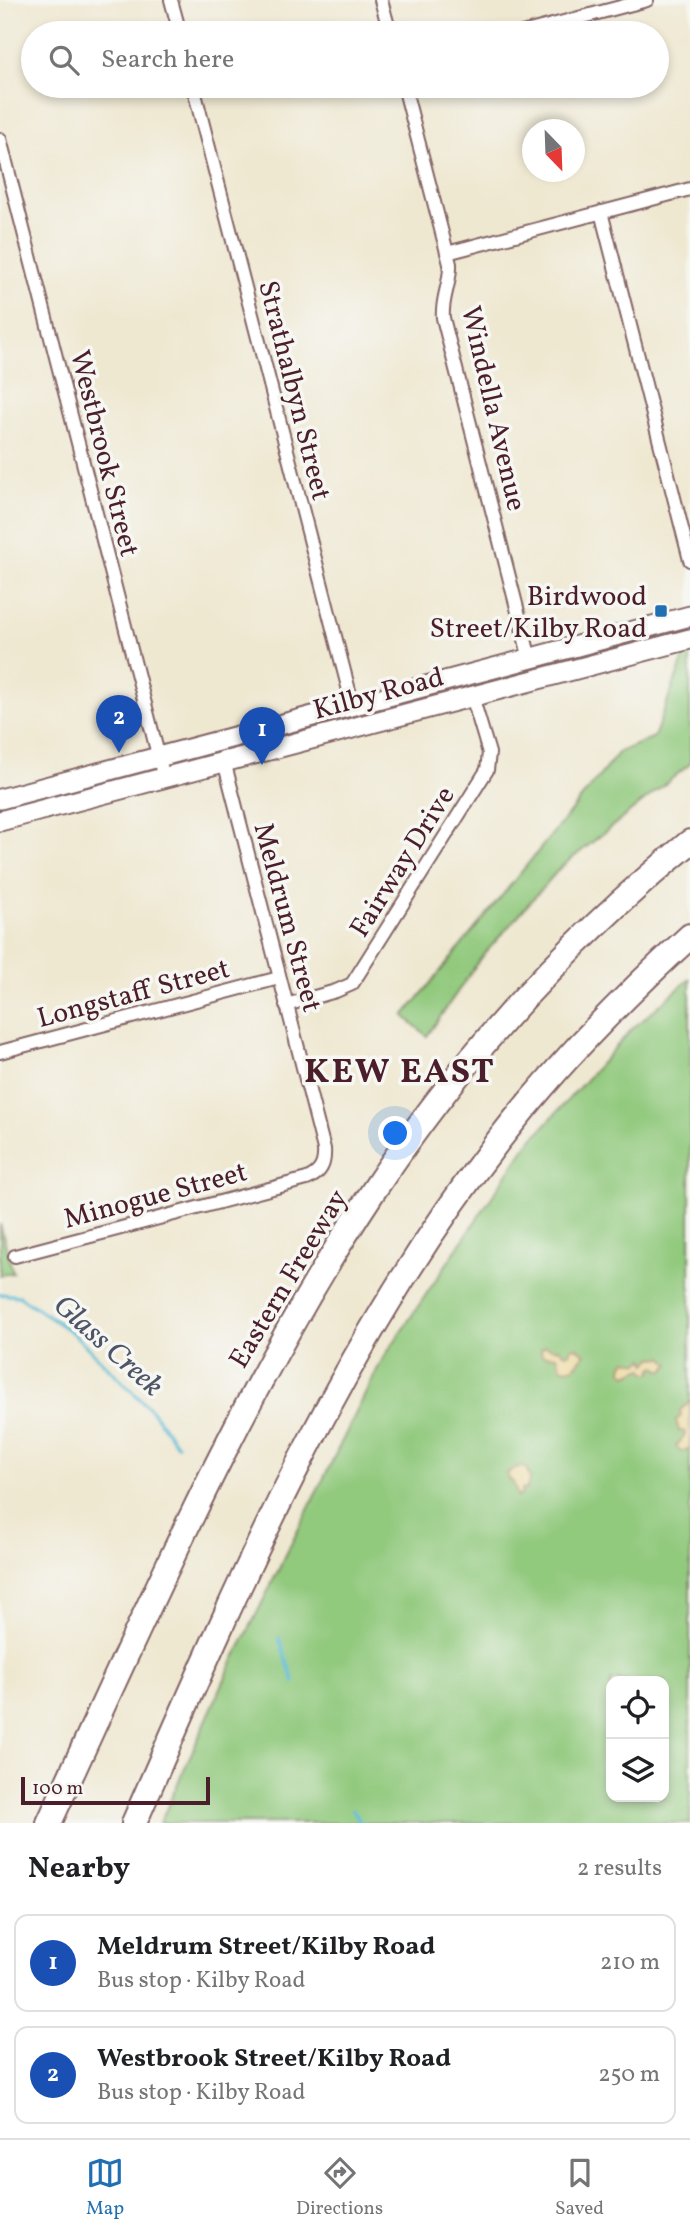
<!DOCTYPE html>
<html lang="en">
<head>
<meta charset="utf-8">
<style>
  body { margin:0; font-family:Vollkorn,serif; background:#f2f2f2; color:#202124 }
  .controls { position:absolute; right:21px; bottom:21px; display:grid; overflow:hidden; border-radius:14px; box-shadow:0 4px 10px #0003 }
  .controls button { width:63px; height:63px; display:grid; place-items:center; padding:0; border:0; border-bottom:2px solid #e0e0e0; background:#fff; color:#202124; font:35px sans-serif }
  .compass { position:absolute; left:522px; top:119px; width:63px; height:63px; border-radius:50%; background:#fff; box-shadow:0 4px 10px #0003; rotate:157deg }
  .scale { position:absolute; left:21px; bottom:18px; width:189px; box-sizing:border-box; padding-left:7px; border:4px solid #4a1f2b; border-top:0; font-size:19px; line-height:24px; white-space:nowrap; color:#4a1f2b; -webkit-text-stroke:5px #f6f6f2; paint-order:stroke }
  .you { position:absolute; left:396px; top:1134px; width:24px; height:24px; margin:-18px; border:5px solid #fff; border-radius:50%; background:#1a73e8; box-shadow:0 0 0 10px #1a73e833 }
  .badge { display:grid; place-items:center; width:46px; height:46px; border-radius:50%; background:#1f6fb2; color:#fff; font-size:23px; font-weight:700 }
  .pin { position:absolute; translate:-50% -58px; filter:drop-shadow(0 2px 4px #0008) }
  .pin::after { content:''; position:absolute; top:37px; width:24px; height:21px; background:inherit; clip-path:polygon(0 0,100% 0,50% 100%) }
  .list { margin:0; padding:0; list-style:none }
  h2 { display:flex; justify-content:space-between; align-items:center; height:91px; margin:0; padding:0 28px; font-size:30px }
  h2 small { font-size:23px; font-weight:400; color:#757577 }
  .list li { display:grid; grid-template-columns:46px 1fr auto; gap:21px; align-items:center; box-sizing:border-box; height:98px; margin:0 14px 14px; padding:0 14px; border:2px solid #e0e0e0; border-radius:14px }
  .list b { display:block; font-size:26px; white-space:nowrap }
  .list p { margin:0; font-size:23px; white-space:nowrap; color:#757577 }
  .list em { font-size:23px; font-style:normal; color:#757577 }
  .icon { flex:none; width:38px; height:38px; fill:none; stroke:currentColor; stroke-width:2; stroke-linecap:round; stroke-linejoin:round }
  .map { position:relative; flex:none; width:690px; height:1823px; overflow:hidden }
  .search { position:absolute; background:#fff; box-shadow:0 4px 10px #0003; left:21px; right:21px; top:21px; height:77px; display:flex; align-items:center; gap:18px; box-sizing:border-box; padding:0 24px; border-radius:38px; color:#757577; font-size:26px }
  .sheet { height:315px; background:#fff }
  nav { display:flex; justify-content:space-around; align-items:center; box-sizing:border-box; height:98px; border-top:2px solid #e0e0e0; background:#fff; font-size:19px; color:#757577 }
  nav a { display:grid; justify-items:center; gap:4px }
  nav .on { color:#1f6fb2 }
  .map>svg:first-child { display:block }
  .green { fill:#91c97d; stroke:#6e7454; stroke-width:2; fill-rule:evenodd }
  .sand { fill:#eeda9e; stroke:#9c7c64; stroke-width:2 }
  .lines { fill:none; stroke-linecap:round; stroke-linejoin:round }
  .stream { stroke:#56b9d4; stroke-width:3.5 }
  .street-casing { stroke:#846565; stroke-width:16 }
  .secondary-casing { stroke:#846565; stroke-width:23 }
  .highway-casing { stroke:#846565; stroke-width:28 }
  .street { stroke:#fff; stroke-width:12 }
  .secondary { stroke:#fff; stroke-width:19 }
  .highway { stroke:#fff; stroke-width:24 }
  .poi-dot { fill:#1f6fb2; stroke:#f6f6f2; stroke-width:2.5 }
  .labels { text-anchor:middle; stroke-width:7; stroke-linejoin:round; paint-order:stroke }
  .street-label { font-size:28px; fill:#4a1f2b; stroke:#f6f6f2 }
  .poi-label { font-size:28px; fill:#4a1f2b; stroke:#f6f6f2; text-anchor:end }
  .water-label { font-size:30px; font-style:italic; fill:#4e5566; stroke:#f6f6f2 }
  .district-label { font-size:35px; font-weight:bold; letter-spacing:2px; fill:#4a1f2b; stroke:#f6f6f2 }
</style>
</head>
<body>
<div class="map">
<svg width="690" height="1823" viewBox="0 0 690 1823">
  <rect width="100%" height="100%" fill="#f6f6f2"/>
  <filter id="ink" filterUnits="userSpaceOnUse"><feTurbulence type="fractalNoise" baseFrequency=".0143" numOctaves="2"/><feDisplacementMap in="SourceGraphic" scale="14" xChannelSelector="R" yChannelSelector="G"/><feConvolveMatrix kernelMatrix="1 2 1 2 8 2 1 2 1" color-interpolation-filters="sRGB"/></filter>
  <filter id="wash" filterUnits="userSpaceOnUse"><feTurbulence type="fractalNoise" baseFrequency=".00686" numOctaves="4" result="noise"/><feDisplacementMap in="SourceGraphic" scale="28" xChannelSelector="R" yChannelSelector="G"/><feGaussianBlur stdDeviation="1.57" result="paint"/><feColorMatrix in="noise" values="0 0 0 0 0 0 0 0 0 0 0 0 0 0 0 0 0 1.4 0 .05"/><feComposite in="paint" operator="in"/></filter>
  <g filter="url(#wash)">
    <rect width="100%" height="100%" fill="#efe8d1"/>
    <path class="green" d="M 687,650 L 690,650 L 690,764 L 560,868 L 480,959 L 427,1036 L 404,1016 L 619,752 L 654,737 Z
      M 690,979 L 690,1823 L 160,1823 L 228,1672 L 382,1360 L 526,1146 L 633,1028 ZM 611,1681 L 664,1681 L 664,1797 L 611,1797 Z
      M 0,1224 L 13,1273 L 0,1275 Z"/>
    <path class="sand" d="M 545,1346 L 555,1349 L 559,1348 L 565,1354 L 569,1353 L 571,1348 L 576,1347 L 585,1354 L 574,1367 L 566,1369 L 561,1367 L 557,1356 L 542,1355 L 541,1349 Z
      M 663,1357 L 670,1364 L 665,1370 L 660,1370 L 656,1366 L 653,1368 L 652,1373 L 647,1373 L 643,1368 L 627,1375 L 622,1370 L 623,1364 L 627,1360 L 639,1363 L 644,1358 L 647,1364 L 652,1358 Z
      M 690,1402 L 690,1448 L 681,1452 L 676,1447 L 685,1434 L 684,1431 L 679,1431 L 676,1420 L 681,1416 L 680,1410 Z
      M 520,1466 L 526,1468 L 530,1478 L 526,1490 L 522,1489 L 522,1494 L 518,1497 L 513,1482 L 509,1479 L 507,1473 Z"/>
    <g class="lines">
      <path class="stream" d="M 0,1294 L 19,1296 L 73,1333 L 152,1411 L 177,1445
        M 279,1638 L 294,1682
        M 353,1810 L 361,1823"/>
    </g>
  </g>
  <g filter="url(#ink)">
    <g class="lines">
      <g class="street-casing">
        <path id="street" d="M 171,0 L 180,33
          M 381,0 L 390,33
          M 522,33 L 647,0
          M 193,86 L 353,706
          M 404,86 L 450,264 C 451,283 441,299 443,318 L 530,659
          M 0,139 L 164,778
          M 601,212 L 690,560
          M 447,253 L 690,189
          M 286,1005 L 336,991 L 352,984 L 487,770 L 489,753 L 472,696
          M 0,1052 L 279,978
          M 15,1256 L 307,1179 C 321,1173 325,1164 324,1149 L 223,757"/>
      </g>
      <g class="secondary-casing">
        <path id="secondary" d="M 0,799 L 690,616
          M 0,821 L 690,639"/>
      </g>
      <g class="highway-casing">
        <path id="highway" d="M 49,1823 C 148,1609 241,1391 372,1193 C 459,1061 567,942 690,842
          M 134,1823 C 237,1587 339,1347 498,1141 C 556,1066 621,999 690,936"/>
      </g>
      <use href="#street" class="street"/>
      <use href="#secondary" class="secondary"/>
      <use href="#highway" class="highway"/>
    </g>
  </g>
  <rect class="poi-dot" x="654" y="604" width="14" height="14" rx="3.5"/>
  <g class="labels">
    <g class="street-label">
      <text transform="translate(296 390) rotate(76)" y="10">Strathalbyn Street</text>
      <text transform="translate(495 408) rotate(77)" y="10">Windella Avenue</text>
      <text transform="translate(106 453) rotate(76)" y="10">Westbrook Street</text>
      <text transform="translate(378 692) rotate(-15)" y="10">Kilby Road</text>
      <text transform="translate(401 861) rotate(-58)" y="10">Fairway Drive</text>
      <text transform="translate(289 917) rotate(75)" y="10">Meldrum Street</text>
      <text transform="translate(133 992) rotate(-15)" y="10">Longstaff Street</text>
      <text transform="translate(155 1194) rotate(-15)" y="10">Minogue Street</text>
      <text transform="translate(287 1278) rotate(-59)" y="10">Eastern Freeway</text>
    </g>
    <g class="poi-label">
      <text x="647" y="605">Birdwood<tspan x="647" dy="32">Street/Kilby Road</tspan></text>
    </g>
    <g class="water-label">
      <text transform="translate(109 1345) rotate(42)" y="10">Glass Creek</text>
    </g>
    <g class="district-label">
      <text x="400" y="1082">KEW EAST</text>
    </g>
  </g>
</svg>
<div class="controls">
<button><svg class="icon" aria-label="locate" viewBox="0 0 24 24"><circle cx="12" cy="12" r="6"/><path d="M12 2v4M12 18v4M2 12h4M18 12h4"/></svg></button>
<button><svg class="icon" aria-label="layers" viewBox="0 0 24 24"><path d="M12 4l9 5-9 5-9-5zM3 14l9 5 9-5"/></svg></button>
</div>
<svg class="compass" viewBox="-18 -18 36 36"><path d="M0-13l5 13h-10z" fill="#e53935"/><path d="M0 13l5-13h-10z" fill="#757577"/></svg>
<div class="scale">100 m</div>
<div class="you"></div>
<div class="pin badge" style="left:262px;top:765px;background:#1a4fb4">1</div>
<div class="pin badge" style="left:119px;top:753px;background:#1a4fb4">2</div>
<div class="search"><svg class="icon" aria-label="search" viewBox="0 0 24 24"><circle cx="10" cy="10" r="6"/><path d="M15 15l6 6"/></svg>Search here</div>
</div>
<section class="sheet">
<h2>Nearby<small>2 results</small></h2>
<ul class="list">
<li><span class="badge" style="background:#1a4fb4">1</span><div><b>Meldrum Street/Kilby Road</b><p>Bus stop · Kilby Road</p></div><em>210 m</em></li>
<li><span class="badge" style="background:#1a4fb4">2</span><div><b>Westbrook Street/Kilby Road</b><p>Bus stop · Kilby Road</p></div><em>250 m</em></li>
</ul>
</section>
<nav>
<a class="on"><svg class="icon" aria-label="map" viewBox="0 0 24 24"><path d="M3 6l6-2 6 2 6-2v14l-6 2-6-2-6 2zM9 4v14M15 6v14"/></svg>Map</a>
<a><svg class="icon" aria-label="directions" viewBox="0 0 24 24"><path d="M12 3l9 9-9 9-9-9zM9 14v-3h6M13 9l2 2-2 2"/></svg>Directions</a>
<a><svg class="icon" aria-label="saved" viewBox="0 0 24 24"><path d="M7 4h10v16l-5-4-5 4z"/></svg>Saved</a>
</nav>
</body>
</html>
